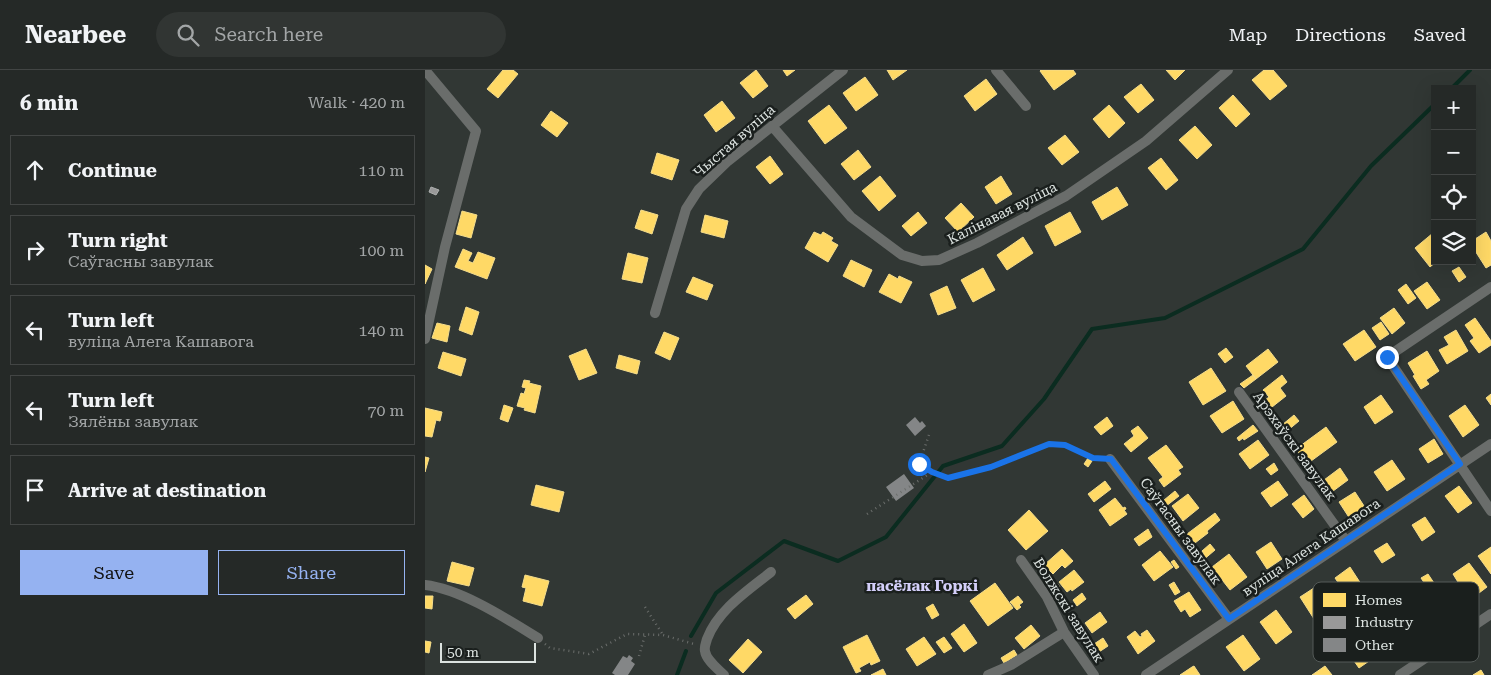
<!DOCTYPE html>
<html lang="en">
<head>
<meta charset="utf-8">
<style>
  body { margin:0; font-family:"Roboto Serif",serif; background:#313533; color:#f1f3f6 }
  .controls { position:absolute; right:15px; top:15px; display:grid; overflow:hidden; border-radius:0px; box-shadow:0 5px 20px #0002 }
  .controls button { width:45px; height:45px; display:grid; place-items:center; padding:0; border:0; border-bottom:1px solid #424544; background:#252927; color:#f1f3f6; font:25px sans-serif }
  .scale { position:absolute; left:15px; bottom:12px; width:96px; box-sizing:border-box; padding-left:5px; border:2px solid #dce3e0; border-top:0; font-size:14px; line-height:18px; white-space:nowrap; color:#dce3e0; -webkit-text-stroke:4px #1a1f1d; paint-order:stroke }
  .stop { position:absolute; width:15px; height:15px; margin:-11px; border:4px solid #1a73e8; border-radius:50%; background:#fff }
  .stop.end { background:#1a73e8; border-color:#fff; box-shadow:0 1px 5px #0008 }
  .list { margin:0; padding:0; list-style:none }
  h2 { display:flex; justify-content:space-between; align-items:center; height:65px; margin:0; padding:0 20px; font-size:21px }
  h2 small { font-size:16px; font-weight:400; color:#a3a6a7 }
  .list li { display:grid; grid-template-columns:32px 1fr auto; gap:15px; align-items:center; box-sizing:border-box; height:70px; margin:0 10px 10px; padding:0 10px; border:1px solid #424544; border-radius:0px }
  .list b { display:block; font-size:19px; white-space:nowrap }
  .list p { margin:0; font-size:16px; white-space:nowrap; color:#a3a6a7 }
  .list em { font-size:16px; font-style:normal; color:#a3a6a7 }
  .actions { display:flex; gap:10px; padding:15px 20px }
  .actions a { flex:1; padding:11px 0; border:1px solid #95b2f1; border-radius:0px; text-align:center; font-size:18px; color:#95b2f1 }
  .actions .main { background:#95b2f1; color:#111 }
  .icon { flex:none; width:28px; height:28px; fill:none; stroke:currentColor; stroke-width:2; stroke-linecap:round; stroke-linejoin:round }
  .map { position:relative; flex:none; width:1066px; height:605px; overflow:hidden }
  header { display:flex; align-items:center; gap:30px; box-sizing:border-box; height:70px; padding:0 25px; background:#252927; border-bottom:1px solid #424544 }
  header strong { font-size:24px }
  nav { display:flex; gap:28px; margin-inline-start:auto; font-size:18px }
  .search { width:350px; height:45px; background:#313533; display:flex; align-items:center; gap:12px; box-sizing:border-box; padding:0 18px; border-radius:28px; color:#a3a6a7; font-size:19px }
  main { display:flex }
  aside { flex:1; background:#252927 }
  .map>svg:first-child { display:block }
  .homes { fill:#ffd966; stroke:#f4dc8b }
  .industry { fill:#999; stroke:#adafae }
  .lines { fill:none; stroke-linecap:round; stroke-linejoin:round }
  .stream { stroke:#0b2c20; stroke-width:4 }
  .building { fill:#848687 }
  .path { stroke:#6b6e6c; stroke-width:2.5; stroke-dasharray:1 4; stroke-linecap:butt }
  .minor { stroke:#6a6d6b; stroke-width:10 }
  .route { stroke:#1a73e8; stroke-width:6 }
  .labels { text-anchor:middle; stroke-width:5; stroke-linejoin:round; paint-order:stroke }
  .street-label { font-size:14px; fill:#dce3e0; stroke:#1a1f1d }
  .neighbourhood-label { font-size:15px; font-weight:bold; fill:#d3cef9; stroke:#1a1f1d }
  .key { fill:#1a1f1d; stroke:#545a58; stroke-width:1 }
  .key-label { font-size:14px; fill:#dce3e0 }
</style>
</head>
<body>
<header>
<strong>Nearbee</strong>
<div class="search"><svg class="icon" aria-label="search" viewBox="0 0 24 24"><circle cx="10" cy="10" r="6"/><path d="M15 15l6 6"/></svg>Search here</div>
<nav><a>Map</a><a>Directions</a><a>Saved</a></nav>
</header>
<main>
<aside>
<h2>6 min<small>Walk · 420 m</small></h2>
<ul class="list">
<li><svg class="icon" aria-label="ahead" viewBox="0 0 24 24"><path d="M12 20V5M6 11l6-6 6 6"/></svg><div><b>Continue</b></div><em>110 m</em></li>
<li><svg class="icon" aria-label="right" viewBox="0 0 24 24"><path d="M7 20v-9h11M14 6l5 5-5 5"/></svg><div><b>Turn right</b><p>Саўгасны завулак</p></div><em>100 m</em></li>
<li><svg class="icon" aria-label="left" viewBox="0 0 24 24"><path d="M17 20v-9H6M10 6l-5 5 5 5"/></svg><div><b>Turn left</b><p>вуліца Алега Кашавога</p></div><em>140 m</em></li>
<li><svg class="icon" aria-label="left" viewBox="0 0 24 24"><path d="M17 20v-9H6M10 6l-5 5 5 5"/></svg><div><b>Turn left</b><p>Зялёны завулак</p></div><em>70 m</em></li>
<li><svg class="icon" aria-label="arrive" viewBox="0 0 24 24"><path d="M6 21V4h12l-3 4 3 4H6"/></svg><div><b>Arrive at destination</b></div></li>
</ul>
<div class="actions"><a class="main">Save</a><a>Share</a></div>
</aside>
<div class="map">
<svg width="1066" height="605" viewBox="0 0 1066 605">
  <rect width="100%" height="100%" fill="#313734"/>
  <path class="homes" d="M 78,0 L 88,0 L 93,4 L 73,28 L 62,19 Z
    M 331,0 L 343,16 L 328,28 L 315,13 Z
    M 358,0 L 370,0 L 362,6 Z
    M 462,0 L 482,0 L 468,10 Z
    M 616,0 L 648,0 L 651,4 L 629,20 L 615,1 Z
    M 741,0 L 760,0 L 750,10 Z
    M 839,0 L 848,0 L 862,16 L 845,30 L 827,10 Z
    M 440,7 L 453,25 L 431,41 L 418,23 Z
    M 561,9 L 572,24 L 550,41 L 539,26 Z
    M 716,14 L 729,30 L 713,43 L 699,27 Z
    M 808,25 L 825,44 L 811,57 L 794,38 Z
    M 297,31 L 310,48 L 291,62 L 279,45 Z
    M 404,35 L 422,58 L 400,74 L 383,51 Z
    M 684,35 L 700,53 L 684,68 L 668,49 Z
    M 126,41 L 143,53 L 132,67 L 116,55 Z
    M 770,56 L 787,75 L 772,89 L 754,70 Z
    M 640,65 L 654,82 L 637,95 L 623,78 Z
    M 433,80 L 446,97 L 429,110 L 416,94 Z
    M 232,83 L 254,90 L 247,110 L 226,103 Z
    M 345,86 L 358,104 L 345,114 L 331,97 Z
    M 736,88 L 753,110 L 741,120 L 723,98 Z
    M 455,106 L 471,126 L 454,141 L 437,121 Z
    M 576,106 L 587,124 L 571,134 L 560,117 Z
    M 692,117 L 703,135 L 677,150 L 667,132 Z
    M 536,133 L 549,147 L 533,162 L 520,148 Z
    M 216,140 L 233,145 L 227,164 L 210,158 Z
    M 37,141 L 52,145 L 46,168 L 31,164 Z
    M 493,142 L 502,153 L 486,166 L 477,156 Z
    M 645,142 L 656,162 L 630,176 L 620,156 Z
    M 280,145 L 303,151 L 299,168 L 276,162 Z
    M 389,162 L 396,165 L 398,162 L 408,168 L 406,171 L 413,175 L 403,192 L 380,178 Z
    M 1061,162 L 1066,171 L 1066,195 L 1061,198 L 1047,176 L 1047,171 Z
    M 1008,163 L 1010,165 L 1010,191 L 1012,191 L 1005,197 L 990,178 Z
    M 598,167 L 608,183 L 582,200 L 572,185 Z
    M 38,179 L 47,183 L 43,191 L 48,193 L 53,182 L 70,188 L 62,209 L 30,197 Z
    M 203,183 L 223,188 L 217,213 L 197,209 Z
    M 426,190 L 447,200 L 439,217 L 418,206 Z
    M 0,195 L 7,199 L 0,214 Z
    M 1034,197 L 1041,207 L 1034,212 L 1027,201 Z
    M 558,198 L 570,220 L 548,232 L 536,210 Z
    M 464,204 L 473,209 L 474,206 L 487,212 L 476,233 L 454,222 Z
    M 268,207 L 288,215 L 282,230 L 261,222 Z
    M 1002,212 L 1015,230 L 1002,239 L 989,221 Z
    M 981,214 L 991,228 L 983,234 L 973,220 Z
    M 522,216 L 531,238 L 513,245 L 505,224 Z
    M 41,237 L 54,242 L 47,265 L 34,260 Z
    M 969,238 L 980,253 L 967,264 L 955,248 Z
    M 1050,248 L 1066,271 L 1066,275 L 1054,283 L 1045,271 L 1049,268 L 1040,255 Z
    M 956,252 L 964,264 L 955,270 L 947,258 Z
    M 12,253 L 25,256 L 22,272 L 7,268 Z
    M 939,260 L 951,277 L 930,291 L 918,274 Z
    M 1031,260 L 1043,281 L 1022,294 L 1014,280 L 1024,275 L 1019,267 Z
    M 239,262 L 254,268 L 245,290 L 230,283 Z
    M 801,278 L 808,287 L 800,293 L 793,284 Z
    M 161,279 L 172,303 L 154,310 L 144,286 Z
    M 843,279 L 853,292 L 831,309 L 821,296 Z
    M 1002,281 L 1014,301 L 1001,310 L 1004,314 L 996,319 L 988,306 L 990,305 L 983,293 Z
    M 18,282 L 41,289 L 36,306 L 13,298 Z
    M 194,285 L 215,291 L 212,304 L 191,298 Z
    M 786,298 L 801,321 L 778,335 L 764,312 Z
    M 828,305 L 831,309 L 819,318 L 815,314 Z
    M 857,305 L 862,312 L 855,318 L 861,326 L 842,341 L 836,333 L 844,327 L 838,320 Z
    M 99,310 L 105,311 L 104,313 L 116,316 L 110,343 L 99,340 L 100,338 L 92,336 L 96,323 L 99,324 L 101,318 L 97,317 Z
    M 1066,324 L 1066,335 L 1061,328 Z
    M 956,325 L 968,342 L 950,354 L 939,337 Z
    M 808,331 L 819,349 L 797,363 L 785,346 Z
    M 79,335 L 88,338 L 83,352 L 75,349 Z
    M 1040,335 L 1054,355 L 1038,367 L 1024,346 Z
    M 0,338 L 17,342 L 15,351 L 11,350 L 7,367 L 0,366 Z
    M 845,340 L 856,353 L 850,358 L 840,345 Z
    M 869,345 L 874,351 L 856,366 L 851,360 Z
    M 682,347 L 688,356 L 676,365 L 669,357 Z
    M 828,355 L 833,361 L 819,370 L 818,368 L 814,371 L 812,368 Z
    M 713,356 L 723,368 L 706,382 L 699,374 L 709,366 L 706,361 Z
    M 901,357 L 912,372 L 882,394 L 871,379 Z
    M 1009,369 L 1018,384 L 1003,393 L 994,379 Z
    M 833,370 L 844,385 L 825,399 L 814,384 Z
    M 741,375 L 758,397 L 753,400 L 756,404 L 739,417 L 734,410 L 738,407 L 723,388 Z
    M 0,387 L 4,388 L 0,402 Z
    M 663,388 L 667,391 L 663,397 L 659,394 Z
    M 967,390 L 980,409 L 962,421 L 949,402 Z
    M 849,393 L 853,400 L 846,405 L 841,399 Z
    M 915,398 L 923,410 L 900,427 L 891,416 Z
    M 680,411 L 686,419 L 669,432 L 663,424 Z
    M 853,411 L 863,425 L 846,437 L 836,423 Z
    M 111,415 L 139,422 L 134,442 L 106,435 Z
    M 1034,416 L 1047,433 L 1033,443 L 1020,426 Z
    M 750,421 L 754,426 L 736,440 L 733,435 Z
    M 930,422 L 941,439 L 925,449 L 914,432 Z
    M 763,424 L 774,438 L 758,451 L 747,436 Z
    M 879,425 L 889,439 L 878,448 L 867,434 Z
    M 690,428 L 698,438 L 700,437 L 701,439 L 699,440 L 702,444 L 685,456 L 674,440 Z
    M 604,440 L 623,461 L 601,480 L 583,460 Z
    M 790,443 L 795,450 L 782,461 L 783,463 L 770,473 L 762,464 Z
    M 1000,447 L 1010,462 L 997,471 L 987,455 Z
    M 723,459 L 727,467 L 714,476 L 709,469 Z
    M 846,472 L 857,489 L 842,499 L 831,482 Z
    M 962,473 L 970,485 L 957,493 L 949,481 Z
    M 785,474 L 790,480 L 777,491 L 774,488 L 779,484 L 777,481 Z
    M 1066,477 L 1066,504 L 1053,486 Z
    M 637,479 L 648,491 L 640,498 L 637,495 L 628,504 L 619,495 Z
    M 735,481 L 748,497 L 729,511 L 717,495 Z
    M 804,484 L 822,507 L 805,520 L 787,497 Z
    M 749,490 L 754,497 L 751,499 L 746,492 Z
    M 27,492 L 49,498 L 44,516 L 22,511 Z
    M 1044,493 L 1062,517 L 1050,526 L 1041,513 L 1036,517 L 1028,504 Z
    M 925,497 L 938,517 L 923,527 L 910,508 Z
    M 649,500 L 659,512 L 647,521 L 646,519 L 642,522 L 634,512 Z
    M 1003,504 L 1011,516 L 1004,520 L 996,508 Z
    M 100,505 L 124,511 L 117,536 L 98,531 L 101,518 L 97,517 Z
    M 631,512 L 635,517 L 628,523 L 624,517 Z
    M 749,512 L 755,522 L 750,525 L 744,515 Z
    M 570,513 L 588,538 L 563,556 L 545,531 Z
    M 892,516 L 906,537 L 889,549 L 875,527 Z
    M 764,522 L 776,540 L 765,547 L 760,539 L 756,542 L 749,531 Z
    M 657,523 L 661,529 L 652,536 L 648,530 Z
    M 381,525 L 388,534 L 370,549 L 362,539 Z
    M 0,526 L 8,526 L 7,539 L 0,538 Z
    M 593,526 L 598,532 L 594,535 L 596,537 L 592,540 L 585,532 Z
    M 508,534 L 514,545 L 507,549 L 501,538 Z
    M 851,540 L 867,562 L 851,574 L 835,552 Z
    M 675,542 L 682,552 L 667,563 L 660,553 Z
    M 539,554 L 552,573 L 539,582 L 526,564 Z
    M 606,555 L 615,566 L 599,579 L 590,568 Z
    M 722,560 L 730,571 L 713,584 L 702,567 L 710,561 L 715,567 L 717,566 L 716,564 Z
    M 442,565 L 455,591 L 446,595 L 445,592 L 434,598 L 436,601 L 431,603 L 418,577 Z
    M 818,565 L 835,589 L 819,601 L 801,577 Z
    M 499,567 L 511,584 L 492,596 L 481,579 Z
    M 519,567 L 527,578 L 519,583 L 511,572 Z
    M 678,568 L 683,576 L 671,584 L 666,576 Z
    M 323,569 L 337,582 L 318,603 L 304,590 Z
    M 0,571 L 6,572 L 4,583 L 0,582 Z
    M 935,571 L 947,589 L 934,598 L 922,581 Z
    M 589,580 L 592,585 L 579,593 L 576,588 Z
    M 769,596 L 775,605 L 755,605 L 767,597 Z
    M 900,596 L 907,605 L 887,605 Z
    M 458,599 L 461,605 L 446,605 Z
    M 1056,600 L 1059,605 L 1048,605 Z"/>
  <path class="industry" d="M 6,117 L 14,120 L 11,125 L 4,122 Z"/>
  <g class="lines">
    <path class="stream" d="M 1026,19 L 1045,0
      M 266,566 L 291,523 L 359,471 L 413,491 L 461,467 L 518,396 L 577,376 L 619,329 L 667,259 L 740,248 L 878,179 L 946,96 L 1010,34
      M 252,605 L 261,581"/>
  </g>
  <path class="building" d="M 490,347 L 495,353 L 497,351 L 501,356 L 490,366 L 481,355 Z
    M 479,404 L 489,418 L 471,431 L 461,417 Z
    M 204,585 L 208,588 L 206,591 L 210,594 L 203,605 L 190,605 L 187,603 L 198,586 L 202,588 Z"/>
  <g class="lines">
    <path class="path" d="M 504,365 L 494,394 L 507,402 L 523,408 L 566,397 L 624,374 L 641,375 L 668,388 L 674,388
      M 442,444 L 507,402
      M 220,537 L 238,565
      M 120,574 L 125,578 L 164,584 L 202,564 L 238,565 L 269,574
      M 214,586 L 220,565"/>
    <path class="minor" d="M 0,0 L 51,61 L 20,177 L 0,269
      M 571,0 L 601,36
      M 347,56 L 426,147 L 477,185 L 497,191 L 514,190 L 552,173 L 641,126 L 721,71 L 803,0
      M 1066,217 L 962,287 L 1066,441
      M 230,243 L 261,139 L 274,119 L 303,91 L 418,0
      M 814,322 L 921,471
      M 685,389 L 804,549
      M 596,490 L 622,527 L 639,562 L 669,605
      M 0,515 C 36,519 82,549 113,568
      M 299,605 C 293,599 281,590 280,581 C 279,577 281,573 282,569 C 293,540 322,521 346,502
      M 563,605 L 586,595 L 639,562
      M 721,605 L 1066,374
      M 975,605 L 1066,544"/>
  </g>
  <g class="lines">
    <path class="route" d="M 494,394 L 507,402 L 523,408 L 566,397 L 624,374 L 640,375 L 668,388 L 686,389 L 804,549 L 1035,394 L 962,287"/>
  </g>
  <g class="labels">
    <g class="street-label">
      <text transform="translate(309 71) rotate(-41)" y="5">Чыстая вуліца</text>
      <text transform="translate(577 143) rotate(-27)" y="5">Калінавая вуліца</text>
      <text transform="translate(870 376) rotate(54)" y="5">Арэхаўскі завулак</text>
      <text transform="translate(756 461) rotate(54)" y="5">Саўгасны завулак</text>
      <text transform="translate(886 477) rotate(-34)" y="5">вуліца Алега Кашавога</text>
      <text transform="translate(644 540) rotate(58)" y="5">Волжскі завулак</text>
    </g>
    <g class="neighbourhood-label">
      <text x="497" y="521">пасёлак Горкі</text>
    </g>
  </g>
  <rect x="888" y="512" width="166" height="80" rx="8" class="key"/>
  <rect x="898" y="523" width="23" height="14" fill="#ffd966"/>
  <rect x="898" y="546" width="23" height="13" fill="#999"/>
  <rect x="898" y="568" width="23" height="14" fill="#848687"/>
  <g class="key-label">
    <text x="930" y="535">Homes</text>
    <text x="930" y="557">Industry</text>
    <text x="930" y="580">Other</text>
  </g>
</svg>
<div class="controls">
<button>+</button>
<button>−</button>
<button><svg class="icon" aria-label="locate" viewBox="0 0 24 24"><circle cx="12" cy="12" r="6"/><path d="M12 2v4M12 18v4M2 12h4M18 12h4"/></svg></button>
<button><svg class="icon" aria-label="layers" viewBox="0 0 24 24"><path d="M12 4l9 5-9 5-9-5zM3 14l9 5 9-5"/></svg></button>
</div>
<div class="scale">50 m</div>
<div class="stop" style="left:494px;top:394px"></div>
<div class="stop end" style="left:962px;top:287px"></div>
</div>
</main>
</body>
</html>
